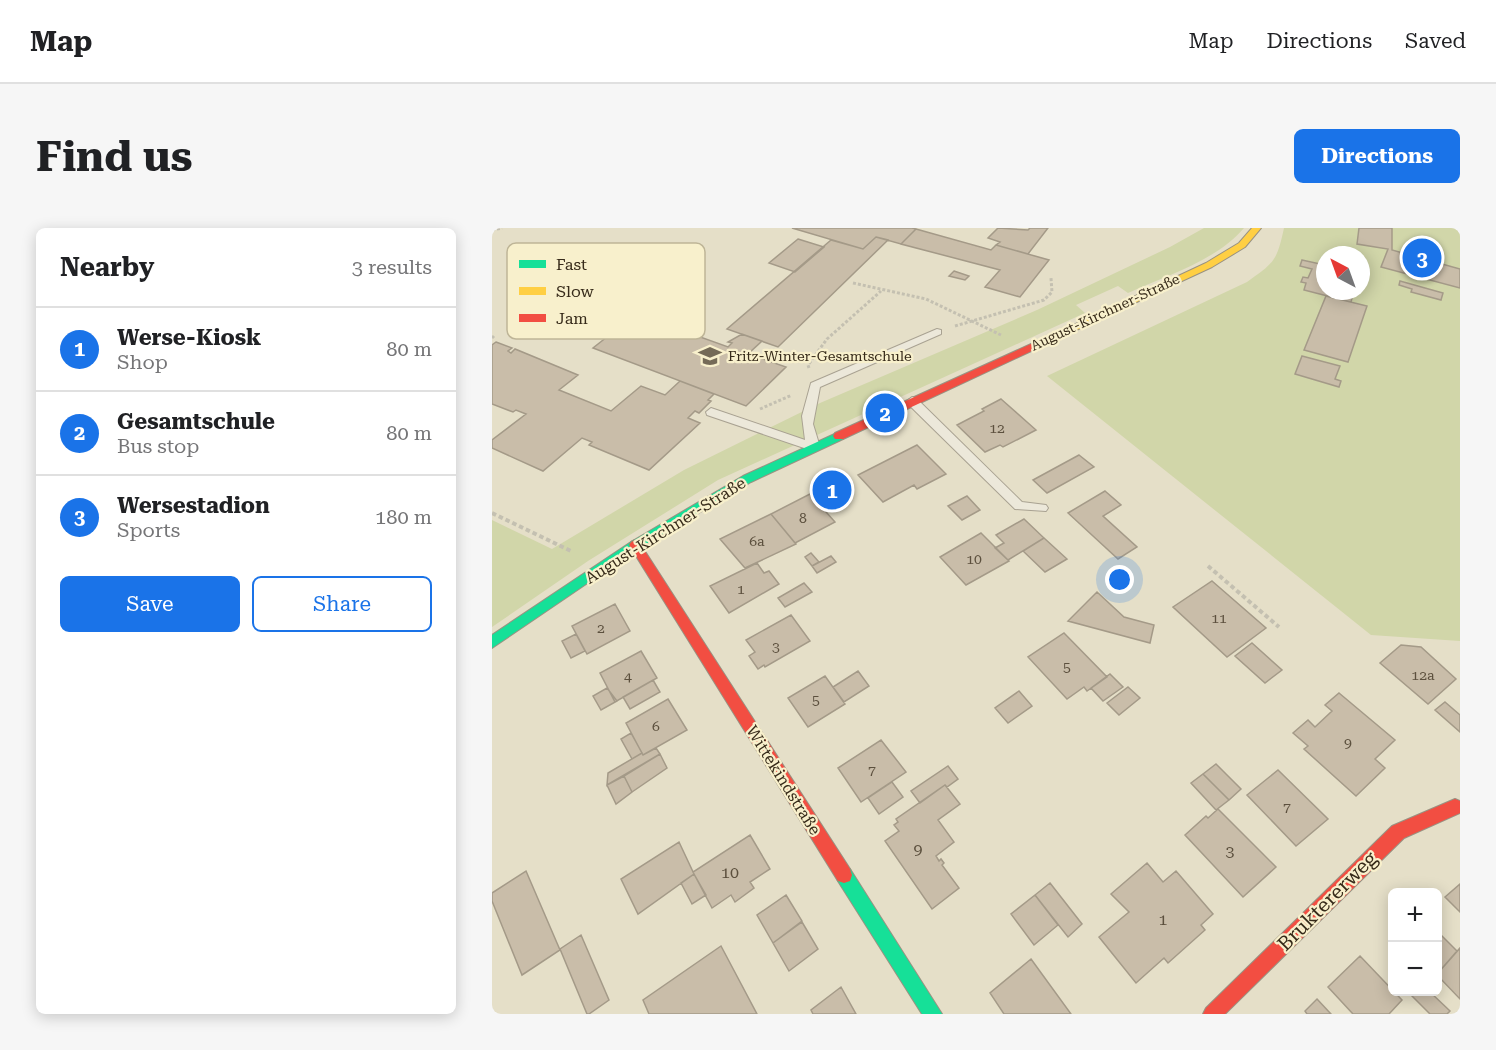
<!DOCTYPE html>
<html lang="en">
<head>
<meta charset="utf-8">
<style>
  body { margin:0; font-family:"Roboto Serif",serif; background:#f6f6f6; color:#202124 }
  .controls { position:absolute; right:18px; bottom:18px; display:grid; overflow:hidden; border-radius:9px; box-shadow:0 3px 15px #0003 }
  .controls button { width:54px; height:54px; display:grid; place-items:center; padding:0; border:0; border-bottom:2px solid #e0e0e0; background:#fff; color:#202124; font:30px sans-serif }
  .compass { position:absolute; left:824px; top:18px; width:54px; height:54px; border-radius:50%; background:#fff; box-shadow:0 3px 15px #0003; rotate:319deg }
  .you { position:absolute; left:628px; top:352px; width:21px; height:21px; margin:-15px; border:4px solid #fff; border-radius:50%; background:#1a73e8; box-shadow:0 0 0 9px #1a73e833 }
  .badge { display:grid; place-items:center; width:39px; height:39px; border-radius:50%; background:#1a73e8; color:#fff; font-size:20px; font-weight:700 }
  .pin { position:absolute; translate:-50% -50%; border:3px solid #fff; box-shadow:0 2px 6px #0006 }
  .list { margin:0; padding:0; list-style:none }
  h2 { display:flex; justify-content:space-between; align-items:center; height:78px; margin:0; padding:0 24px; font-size:26px }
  h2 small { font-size:20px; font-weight:400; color:#757577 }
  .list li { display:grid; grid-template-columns:39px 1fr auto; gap:18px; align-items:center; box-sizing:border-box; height:84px; padding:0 24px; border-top:2px solid #e0e0e0 }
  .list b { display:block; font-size:22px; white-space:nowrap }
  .list p { margin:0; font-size:20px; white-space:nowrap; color:#757577 }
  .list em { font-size:20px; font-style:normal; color:#757577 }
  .actions { display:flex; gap:12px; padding:18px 24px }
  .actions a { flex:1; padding:14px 0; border:2px solid #1a73e8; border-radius:9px; text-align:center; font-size:21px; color:#1a73e8 }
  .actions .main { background:#1a73e8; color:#fff }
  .map { position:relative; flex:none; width:968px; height:786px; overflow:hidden; border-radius:9px }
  header { display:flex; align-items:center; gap:36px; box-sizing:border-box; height:84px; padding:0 30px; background:#fff; border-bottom:2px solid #e0e0e0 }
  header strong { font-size:28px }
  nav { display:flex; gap:33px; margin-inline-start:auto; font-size:21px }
  .intro { display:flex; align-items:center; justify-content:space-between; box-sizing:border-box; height:144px; padding:0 36px }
  h1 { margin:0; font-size:42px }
  .button { padding:15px 27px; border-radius:9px; background:#1a73e8; color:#fff; font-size:21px; font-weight:700 }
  main { display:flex; gap:36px; padding:0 36px }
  aside { flex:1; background:#fff; border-radius:9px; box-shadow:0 3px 15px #0003 }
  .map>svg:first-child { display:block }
  .green { fill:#d1d6a9; fill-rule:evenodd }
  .building { fill:#c9bda9; stroke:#a49a88; stroke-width:1.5 }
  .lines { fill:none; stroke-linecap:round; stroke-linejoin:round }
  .lane-casing { stroke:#a9a292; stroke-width:2 }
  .fast-casing { stroke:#999282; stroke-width:2 }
  .slow-casing { stroke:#999282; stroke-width:2 }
  .jam-casing { stroke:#999282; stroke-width:2 }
  .path-far1 { stroke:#c4c0b1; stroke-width:3; stroke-dasharray:3 2; stroke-linecap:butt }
  .path { stroke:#c4c0b1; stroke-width:4; stroke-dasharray:4.5 3; stroke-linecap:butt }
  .lane { fill:#ece8da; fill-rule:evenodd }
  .fast { fill:#16e098; fill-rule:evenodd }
  .slow { fill:#ffcf43; fill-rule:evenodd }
  .jam { fill:#f24e42; fill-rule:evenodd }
  .labels { text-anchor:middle; stroke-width:4.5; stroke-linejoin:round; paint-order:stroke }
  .far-street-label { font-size:14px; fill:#372b1a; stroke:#f8f0cc }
  .far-poi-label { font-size:14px; fill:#372b1a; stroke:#f8f0cc; text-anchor:start }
  .number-label { font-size:14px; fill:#5c503e }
  .street-label { font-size:16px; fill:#372b1a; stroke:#f8f0cc }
  .near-number-label { font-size:16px; fill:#5c503e }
  .near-street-label { font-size:20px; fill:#372b1a; stroke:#f8f0cc }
  .key { fill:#f8f0cc; stroke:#beb597; stroke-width:1.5 }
  .key-label { font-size:16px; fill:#372b1a }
</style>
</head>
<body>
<header>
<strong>Map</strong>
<nav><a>Map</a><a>Directions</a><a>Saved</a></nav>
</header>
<div class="intro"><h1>Find us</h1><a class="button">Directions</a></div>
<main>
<aside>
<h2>Nearby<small>3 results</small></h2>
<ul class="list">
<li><span class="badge">1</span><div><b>Werse-Kiosk</b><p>Shop</p></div><em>80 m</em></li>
<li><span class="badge">2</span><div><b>Gesamtschule</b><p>Bus stop</p></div><em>80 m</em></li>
<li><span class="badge">3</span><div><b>Wersestadion</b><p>Sports</p></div><em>180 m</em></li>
</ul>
<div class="actions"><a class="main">Save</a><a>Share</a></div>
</aside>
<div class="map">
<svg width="968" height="786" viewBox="0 0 968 786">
  <rect width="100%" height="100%" fill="#e5dfc8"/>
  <path class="green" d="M 712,0 L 752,0 C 724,33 675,47 636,65 L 626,58 L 584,77 L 593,85 L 226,252 L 96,333 L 0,399 L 0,292 L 60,321 L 192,242 L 328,175 L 545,82 L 678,19 Z
    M 792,0 L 968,0 L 968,413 L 879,407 L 555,148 L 755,54 C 782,35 785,33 792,0 ZM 833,27 L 869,27 L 869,63 L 833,63 Z"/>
  <path class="building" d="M 300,0 L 420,0 L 424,1 L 409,16 L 384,9 L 371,21 Z
    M 506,0 L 536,2 L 538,0 L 556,0 L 536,26 L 504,17 L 508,14 L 496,10 Z
    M 867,0 L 900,0 L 900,22 L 968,41 L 968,60 L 889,39 L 896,21 L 865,16 Z
    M 424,1 L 499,22 L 504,17 L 557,32 L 528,69 L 493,59 L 508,42 L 409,16 Z
    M 384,9 L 396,12 L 286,119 L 235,101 L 339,12 L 371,21 Z
    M 306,11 L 332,19 L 303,44 L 277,35 Z
    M 810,32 L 833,37 L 833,63 L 855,63 L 853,69 L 860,70 L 859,74 L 812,62 L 814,55 L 809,54 L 811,49 L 816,50 L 820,41 L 808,38 Z
    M 462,43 L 477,48 L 473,52 L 457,48 Z
    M 908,53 L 951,65 L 949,72 L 919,64 L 920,61 L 907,57 Z
    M 834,68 L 875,78 L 856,134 L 812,122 Z
    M 144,86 L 236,119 L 240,115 L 236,114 L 250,106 L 270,113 L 256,126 L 294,139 L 254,178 L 101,120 Z
    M 4,114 L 20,120 L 16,123 L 19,125 L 23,121 L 86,147 L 67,162 L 119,183 L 149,158 L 173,167 L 188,153 L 222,166 L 216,172 L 219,173 L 207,185 L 203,183 L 196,190 L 208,195 L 157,242 L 97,217 L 100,214 L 90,210 L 51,243 L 0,220 L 0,212 L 34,186 L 24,182 L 21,184 L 0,176 L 0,117 Z
    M 810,128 L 848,138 L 843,151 L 849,153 L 847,159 L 803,146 Z
    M 509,171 L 544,202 L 511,219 L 508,217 L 493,224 L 465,197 L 492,183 L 490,181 Z
    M 425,217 L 454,246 L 425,261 L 422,257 L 391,274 L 366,247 Z
    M 587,227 L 602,239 L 555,265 L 541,252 Z
    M 345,254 L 360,270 L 342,279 L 328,263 Z
    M 613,263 L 629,277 L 611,288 L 645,319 L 626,331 L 576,285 Z
    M 318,266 L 343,294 L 303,315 L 279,286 Z
    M 475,268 L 488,282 L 470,292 L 456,278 Z
    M 279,286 L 304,316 L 253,340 L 228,311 Z
    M 532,291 L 552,310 L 516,332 L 503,320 L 512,315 L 504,307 Z
    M 489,305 L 517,333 L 474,357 L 448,329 Z
    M 552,310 L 575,331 L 553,344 L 531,323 Z
    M 319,325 L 327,334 L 320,338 L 313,329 Z
    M 339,328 L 344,334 L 325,345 L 320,338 Z
    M 265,335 L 272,345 L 277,343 L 287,356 L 237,385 L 218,358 Z
    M 720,353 L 774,400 L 735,429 L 681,379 Z
    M 312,355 L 320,364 L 293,379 L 286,370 Z
    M 605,364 L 632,389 L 662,397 L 658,415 L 576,393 Z
    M 123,376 L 138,403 L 95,426 L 80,398 Z
    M 299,387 L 318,413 L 273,439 L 272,437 L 266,441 L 257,428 L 263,424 L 254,412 Z
    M 572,405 L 615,449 L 595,463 L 592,459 L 575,471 L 536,429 Z
    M 84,406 L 93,423 L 79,430 L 70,413 Z
    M 760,415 L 790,442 L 773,455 L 743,428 Z
    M 909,417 L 929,419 L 964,451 L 936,476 L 888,435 Z
    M 149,423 L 165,450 L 123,474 L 108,445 Z
    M 366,443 L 377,458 L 352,474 L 341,459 Z
    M 618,446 L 631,459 L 611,473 L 599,460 Z
    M 333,448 L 353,476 L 316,499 L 296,470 Z
    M 161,452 L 168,464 L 138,481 L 131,469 Z
    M 636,459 L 648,470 L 627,487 L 615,475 Z
    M 115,460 L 125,473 L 109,482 L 101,468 Z
    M 527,463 L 540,478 L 516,495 L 503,480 Z
    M 847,465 L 903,512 L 883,531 L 893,540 L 864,568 L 812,521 L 816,518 L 801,505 L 816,492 L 823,499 L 840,483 L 833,477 Z
    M 176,471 L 195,502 L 151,527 L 134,495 Z
    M 953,474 L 968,487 L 968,504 L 943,482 Z
    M 139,505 L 150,525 L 140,531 L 129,511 Z
    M 389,512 L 414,544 L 369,574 L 346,540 Z
    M 164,520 L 168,526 L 115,557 L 116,545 L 150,525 L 151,527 Z
    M 168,526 L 175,540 L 140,564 L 132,548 Z
    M 724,536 L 749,561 L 737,572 L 711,546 Z
    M 456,538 L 466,551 L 455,559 L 453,557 L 428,575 L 419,563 Z
    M 786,542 L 836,591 L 804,618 L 755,567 Z
    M 711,546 L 737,572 L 724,582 L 699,555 Z
    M 132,548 L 140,564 L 124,576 L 115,557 Z
    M 400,554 L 411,569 L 387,586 L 376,570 Z
    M 453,557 L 468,576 L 446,592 L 462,614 L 444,628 L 447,633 L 449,631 L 452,635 L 450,637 L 467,660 L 440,681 L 393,613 L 407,603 L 402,597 L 406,594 L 404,591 Z
    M 726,581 L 784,639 L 751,669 L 693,607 L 714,588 L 716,590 Z
    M 258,607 L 278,641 L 258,654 L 262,660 L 243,674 L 239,667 L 220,680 L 201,644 Z
    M 187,614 L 202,646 L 146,686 L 129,651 Z
    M 655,635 L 671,654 L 684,643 L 721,686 L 709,697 L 713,702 L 676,735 L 672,730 L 644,755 L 607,709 L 637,684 L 619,666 Z
    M 34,643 L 68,722 L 30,747 L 0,673 L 0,665 Z
    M 202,646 L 214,667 L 200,676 L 189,655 Z
    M 558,655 L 590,696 L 576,709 L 543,667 Z
    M 968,656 L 968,684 L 953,669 Z
    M 294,667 L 310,693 L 281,715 L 265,687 Z
    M 543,667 L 566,697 L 542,717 L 519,686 Z
    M 310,694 L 326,721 L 297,743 L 281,715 Z
    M 946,704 L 965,723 L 946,745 Z
    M 89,707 L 117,772 L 97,786 L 95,786 L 68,721 Z
    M 229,718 L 265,786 L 157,786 L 151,772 Z
    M 968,720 L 968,771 L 946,748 L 946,745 Z
    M 868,728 L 910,772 L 897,786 L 861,786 L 836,759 Z
    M 539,731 L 579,786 L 512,786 L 498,765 Z
    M 349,759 L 364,786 L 321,786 L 319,782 Z
    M 916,764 L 938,764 L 958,783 L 955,786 L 938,786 Z
    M 825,771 L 839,786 L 815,786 L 813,783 Z"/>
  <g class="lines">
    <g class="lane-casing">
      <path id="lane" d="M 445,101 L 449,102 L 449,106 L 328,159 L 321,196 L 328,219 L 326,222 L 318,222 L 215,187 L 214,184 L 219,180 L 313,212 L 310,188 L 319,155 Z
        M 420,169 L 424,170 L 530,274 L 554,277 L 556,280 L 554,283 L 523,281 L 416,176 L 415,173 Z"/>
    </g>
    <g class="fast-casing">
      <path id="fast" d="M 347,204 L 351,205 L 351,211 L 259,254 L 147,320 L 0,420 L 0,407 L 139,314 L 251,248 Z
        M 352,639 L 358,641 L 450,786 L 430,786 L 346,653 L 344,647 L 346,641 Z"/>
    </g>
    <g class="slow-casing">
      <path id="slow" d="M 760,0 L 769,0 L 753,19 L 720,39 L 565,111 L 557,111 L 556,109 L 714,35 L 747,15 Z"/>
    </g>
    <g class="jam-casing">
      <path id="jam" d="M 561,106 L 565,107 L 565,111 L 351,211 L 343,211 L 341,208 L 343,205 Z
        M 143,312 L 147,314 L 358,641 L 360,647 L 358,653 L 352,655 L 346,653 L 139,320 L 137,317 L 139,314 Z
        M 963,571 L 968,573 L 968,585 L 912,610 L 733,786 L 711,786 L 714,780 L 900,598 Z"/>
    </g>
    <path class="path-far1" d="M 0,2 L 10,0
      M 361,55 L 434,71 L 509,107
      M 463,98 L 552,72 L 560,64 L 559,50
      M 0,110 L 2,108
      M 317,140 L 316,137 L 335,111 L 389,63
      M 268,181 L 300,167"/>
    <path class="path" d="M 0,285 L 81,324
      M 716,338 L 787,399"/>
    <use href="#lane" class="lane"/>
    <use href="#fast" class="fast"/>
    <use href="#slow" class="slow"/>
    <use href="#jam" class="jam"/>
  </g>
  <defs>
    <g id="school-bare" transform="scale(1.8)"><path d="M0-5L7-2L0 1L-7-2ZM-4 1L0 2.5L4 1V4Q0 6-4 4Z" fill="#746a57" stroke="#f8f0cc" stroke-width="2.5" paint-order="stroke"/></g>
  </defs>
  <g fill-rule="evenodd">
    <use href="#school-bare" x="218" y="128"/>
  </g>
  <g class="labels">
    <g class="far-street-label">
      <text transform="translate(613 84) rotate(-25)" y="5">August-Kirchner-Straße</text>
    </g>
    <g class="far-poi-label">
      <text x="236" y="133">Fritz-Winter-Gesamtschule</text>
    </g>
    <g class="number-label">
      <text x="505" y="205">12</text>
      <text x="311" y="295">8</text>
      <text x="265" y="318">6a</text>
      <text x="482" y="336">10</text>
      <text x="249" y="366">1</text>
      <text x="727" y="395">11</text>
      <text x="109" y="405">2</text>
      <text x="284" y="424">3</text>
      <text x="575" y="444">5</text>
      <text x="931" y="452">12a</text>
      <text x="136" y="453">4</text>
      <text x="324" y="477">5</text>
      <text x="164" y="503">6</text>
      <text x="856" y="520">9</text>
      <text x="380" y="547">7</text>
      <text x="795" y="584">7</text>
    </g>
    <g class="street-label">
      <text transform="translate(173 302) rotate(-32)" y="6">August-Kirchner-Straße</text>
      <text transform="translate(292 552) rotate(58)" y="6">Wittekindstraße</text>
    </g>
    <g class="near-number-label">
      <text x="426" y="627">9</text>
      <text x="738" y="629">3</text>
      <text x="238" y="650">10</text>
      <text x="671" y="697">1</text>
    </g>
    <g class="near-street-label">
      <text transform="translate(835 673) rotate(-45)" y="7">Bruktererweg</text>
    </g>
  </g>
  <rect x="15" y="15" width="198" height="96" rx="9" class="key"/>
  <rect x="27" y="32" width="27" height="8" fill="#16e098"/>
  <rect x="27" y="59" width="27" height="8" fill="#ffcf43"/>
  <rect x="27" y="86" width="27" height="8" fill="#f24e42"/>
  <g class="key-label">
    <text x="64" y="42">Fast</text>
    <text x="64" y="69">Slow</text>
    <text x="64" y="96">Jam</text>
  </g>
</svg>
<div class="controls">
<button>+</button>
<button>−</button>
</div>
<svg class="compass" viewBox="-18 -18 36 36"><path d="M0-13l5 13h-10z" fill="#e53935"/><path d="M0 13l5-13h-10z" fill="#757577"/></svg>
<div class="you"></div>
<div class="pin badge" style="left:340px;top:262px">1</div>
<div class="pin badge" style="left:393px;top:185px">2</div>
<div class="pin badge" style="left:930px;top:30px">3</div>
</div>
</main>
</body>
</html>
